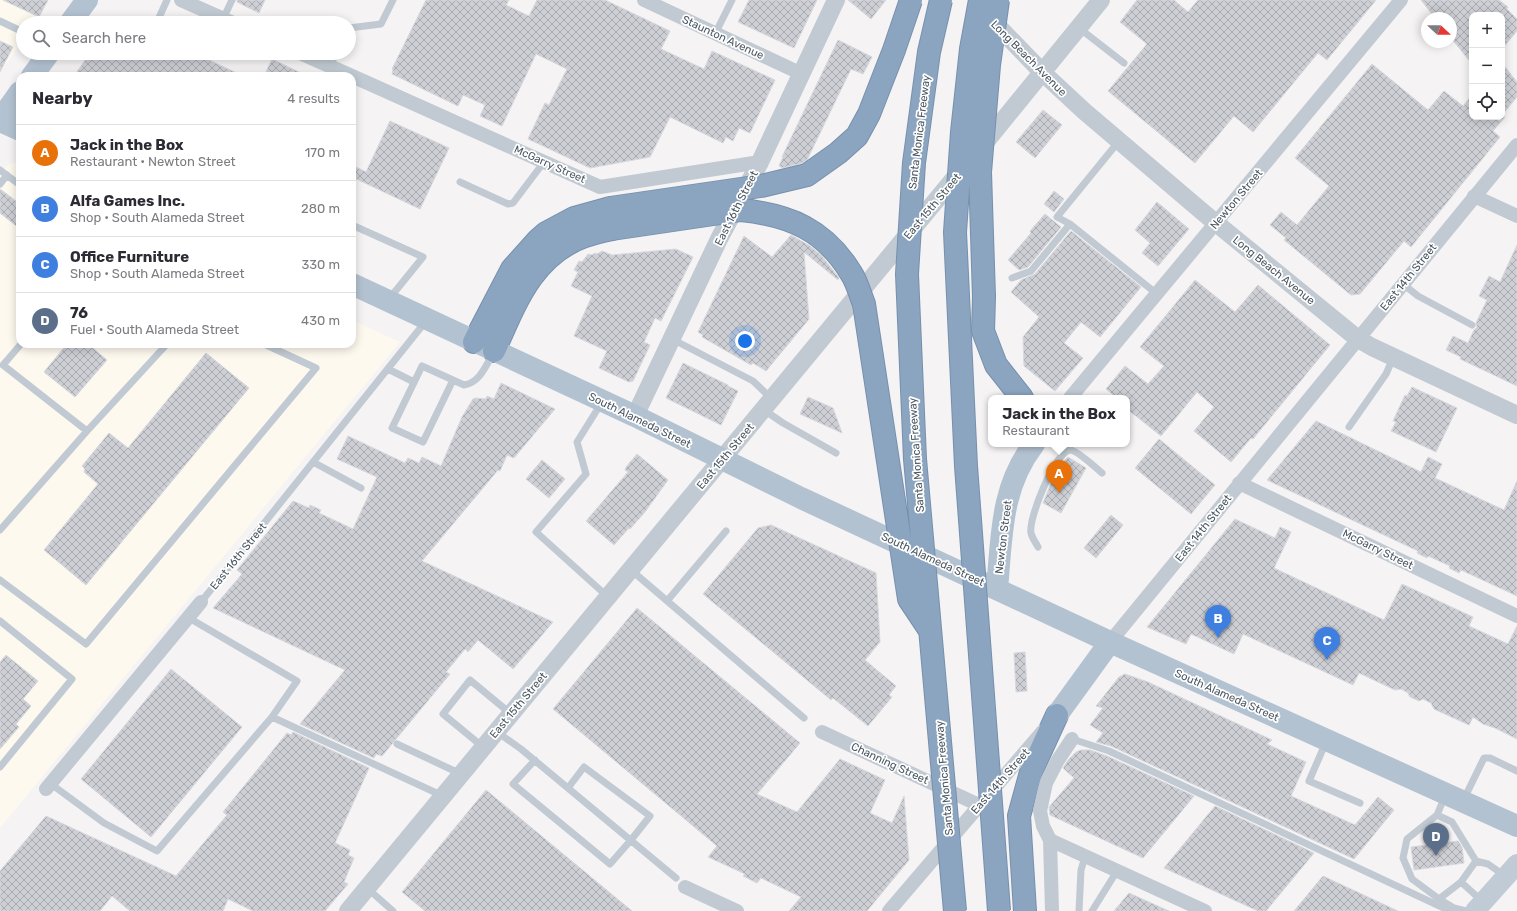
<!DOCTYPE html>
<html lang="en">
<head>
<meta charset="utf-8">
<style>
  body { margin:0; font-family:Rubik,sans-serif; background:#f2f2f3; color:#2b2b33 }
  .controls { position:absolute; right:12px; top:12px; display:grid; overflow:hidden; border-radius:8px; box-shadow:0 2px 10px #0003 }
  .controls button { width:36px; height:36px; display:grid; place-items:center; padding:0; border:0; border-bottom:1px solid #e1e1e2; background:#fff; color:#2b2b33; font:20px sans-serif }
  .compass { position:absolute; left:1421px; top:12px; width:36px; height:36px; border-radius:50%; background:#fff; box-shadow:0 2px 10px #0003; rotate:112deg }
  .you { position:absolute; left:745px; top:341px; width:14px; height:14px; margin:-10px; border:3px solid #fff; border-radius:50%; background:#1a73e8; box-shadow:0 0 0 6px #1a73e833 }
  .badge { display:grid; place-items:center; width:26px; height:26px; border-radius:50%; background:#1a73e8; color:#fff; font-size:13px; font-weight:700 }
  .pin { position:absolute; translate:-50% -33px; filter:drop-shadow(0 1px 2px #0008) }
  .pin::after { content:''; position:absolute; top:21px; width:14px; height:12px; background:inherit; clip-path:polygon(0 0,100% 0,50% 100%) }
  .popup { position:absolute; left:988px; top:395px; width:142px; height:52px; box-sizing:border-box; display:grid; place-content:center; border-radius:8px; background:#fff; filter:drop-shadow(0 1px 3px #0005); font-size:13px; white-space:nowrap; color:#7c7c81 }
  .popup b { font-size:15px; color:#2b2b33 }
  .popup::after { content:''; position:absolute; left:50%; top:100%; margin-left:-8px; border:8px solid transparent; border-top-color:#fff }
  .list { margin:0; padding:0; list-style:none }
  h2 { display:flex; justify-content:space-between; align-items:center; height:52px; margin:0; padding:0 16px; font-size:17px }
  h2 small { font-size:13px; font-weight:400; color:#7c7c81 }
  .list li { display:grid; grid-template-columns:26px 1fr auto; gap:12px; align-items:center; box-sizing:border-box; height:56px; padding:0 16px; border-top:1px solid #e1e1e2 }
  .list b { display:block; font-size:15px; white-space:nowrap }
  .list p { margin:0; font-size:13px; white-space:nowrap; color:#7c7c81 }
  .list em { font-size:13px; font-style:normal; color:#7c7c81 }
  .icon { flex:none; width:22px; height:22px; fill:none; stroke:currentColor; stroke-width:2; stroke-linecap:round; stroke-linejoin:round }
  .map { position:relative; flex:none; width:1517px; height:911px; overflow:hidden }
  .search { position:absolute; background:#fff; box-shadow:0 2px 10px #0003; left:16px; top:16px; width:340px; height:44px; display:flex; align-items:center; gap:10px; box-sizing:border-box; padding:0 14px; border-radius:22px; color:#7c7c81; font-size:15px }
  .panel { position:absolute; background:#fff; box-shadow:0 2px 10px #0003; left:16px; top:72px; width:340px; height:276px; border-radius:12px }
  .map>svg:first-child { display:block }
  .commercial { fill:#fdf9ef }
  .building { fill:url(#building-cross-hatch); stroke:#d7d9de }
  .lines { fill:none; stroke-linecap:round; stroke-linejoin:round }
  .motorway-casing { stroke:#7690ad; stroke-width:24 }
  .service { stroke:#c1cad2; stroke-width:7 }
  .minor { stroke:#c1cad2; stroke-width:14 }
  .tertiary { stroke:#c1cad2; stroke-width:18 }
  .secondary { stroke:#c1cbd6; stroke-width:20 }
  .primary { stroke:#b3c2d1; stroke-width:22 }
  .motorway { stroke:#8ba5c1; stroke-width:22 }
  .motorway-bridge-casing { stroke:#7690ad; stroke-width:24; stroke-linecap:butt }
  .motorway-bridge { stroke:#8ba5c1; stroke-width:22 }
  .labels { text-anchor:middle; stroke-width:3.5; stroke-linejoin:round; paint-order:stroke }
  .street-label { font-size:11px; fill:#4a5661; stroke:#fff }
</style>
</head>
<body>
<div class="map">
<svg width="1517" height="911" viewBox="0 0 1517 911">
  <defs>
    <pattern id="building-cross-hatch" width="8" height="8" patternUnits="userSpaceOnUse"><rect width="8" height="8" fill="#cdcfd5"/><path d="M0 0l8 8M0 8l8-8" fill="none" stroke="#a8abb0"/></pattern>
  </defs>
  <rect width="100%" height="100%" fill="#f5f3f3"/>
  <path class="commercial" d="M 0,0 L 48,0 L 43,11 L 34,23 L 23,23 L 23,40 L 0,73 Z
    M 17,162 L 20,163 L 20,344 L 352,344 L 352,320 L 400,342 L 0,828 L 0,175 L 8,165 L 12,163 Z"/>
  <path class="building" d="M 3,0 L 48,0 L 39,17 Z
    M 237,0 L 265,0 L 259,13 L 237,2 Z
    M 426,0 L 509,0 L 506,5 L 529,16 L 537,0 L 605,0 L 670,31 L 661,49 L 704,69 L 712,51 L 775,80 L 750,133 L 739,128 L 733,141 L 726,137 L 723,143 L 670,117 L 650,157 L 590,168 L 528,139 L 545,103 L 549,105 L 567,69 L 536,54 L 502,126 L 480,116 L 485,105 L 463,95 L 458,106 L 392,74 L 393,70 L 392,69 Z
    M 749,0 L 817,0 L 794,48 L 738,22 Z
    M 848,0 L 886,0 L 871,19 Z
    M 1137,0 L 1174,0 L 1188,12 L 1198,0 L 1376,0 L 1327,60 L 1318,53 L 1253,132 L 1234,116 L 1195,163 L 1108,91 L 1147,44 L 1120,22 Z
    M 1421,0 L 1499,0 L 1508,7 L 1507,9 L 1517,19 L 1517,31 L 1502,49 L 1502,15 L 1472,15 L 1472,64 L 1451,38 L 1451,18 L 1435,18 Z
    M 838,40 L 872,57 L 863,74 L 851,69 L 807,160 L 802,163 L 782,168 L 779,166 L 783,157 L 782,157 Z
    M 0,41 L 13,47 L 0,72 Z
    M 90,53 L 194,53 L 243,76 L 74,76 Z
    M 272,59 L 307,76 L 264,76 Z
    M 1502,63 L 1517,82 L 1517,97 L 1502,115 Z
    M 1372,64 L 1428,110 L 1444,91 L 1463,106 L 1472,95 L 1472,117 L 1505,117 L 1493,131 L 1500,137 L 1411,247 L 1404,241 L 1360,294 L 1351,295 L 1284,240 L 1286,238 L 1270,225 L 1281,212 L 1297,225 L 1329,186 L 1295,158 Z
    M 1043,110 L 1062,125 L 1035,158 L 1016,142 Z
    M 390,121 L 449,148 L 420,209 L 352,177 L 352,165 L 366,172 Z
    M 0,189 L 20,204 L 20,229 L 0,213 Z
    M 1054,191 L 1064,199 L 1054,212 L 1044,204 Z
    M 1157,202 L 1189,229 L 1158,266 L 1142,253 L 1150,243 L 1135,230 Z
    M 1045,214 L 1061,227 L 1028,267 L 1019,270 L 1008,260 L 1031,233 L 1030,231 Z
    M 1071,231 L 1141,287 L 1100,337 L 1081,322 L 1064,343 L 1083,358 L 1055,391 L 1024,366 L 1023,337 L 1039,317 L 1011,292 L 1021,280 L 1035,274 Z
    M 791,235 L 810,246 L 821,255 L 839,278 L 838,280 L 804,252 L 809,319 L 766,371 L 753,363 L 751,365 L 702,337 L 703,335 L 698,332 L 744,236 L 772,257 Z
    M 1517,245 L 1517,386 L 1460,359 L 1461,357 L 1446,350 L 1453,336 L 1468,343 L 1474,330 L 1477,327 L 1476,323 L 1487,300 L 1479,296 L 1489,276 L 1500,282 Z
    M 676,249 L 693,257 L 661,321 L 655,318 L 644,342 L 650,345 L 633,381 L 629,382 L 599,368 L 607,351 L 574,336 L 592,296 L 571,286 L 578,272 L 574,270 L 579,261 L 582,262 L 588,254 L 592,255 L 595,253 L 597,254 L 602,251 L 612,255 Z
    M 1195,280 L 1235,312 L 1258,285 L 1330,345 L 1253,439 L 1251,438 L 1231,462 L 1194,431 L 1214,407 L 1197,392 L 1161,436 L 1127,409 L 1127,398 L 1117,398 L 1106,389 L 1125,366 L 1148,384 L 1164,366 L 1140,347 Z
    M 67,344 L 88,344 L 107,360 L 75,397 L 44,372 Z
    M 206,353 L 249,388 L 86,585 L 44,550 L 98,484 L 84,472 L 85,469 L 82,466 L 109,433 L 128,448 Z
    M 683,363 L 728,385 L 728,386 L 738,391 L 721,425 L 666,398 Z
    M 501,383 L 555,409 L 514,458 L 507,455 L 500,471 L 498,470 L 422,561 L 553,622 L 513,669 L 478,640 L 468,652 L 465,649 L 446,672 L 450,674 L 382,756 L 376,754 L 374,758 L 300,724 L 345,670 L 213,608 L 242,574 L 237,570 L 293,501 L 309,508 L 310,505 L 321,510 L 319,513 L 353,529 L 377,477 L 337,459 L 348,436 L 405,463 L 408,458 L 419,463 L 422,457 L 441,466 L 462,417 L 473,399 L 475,398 L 486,399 L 487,396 L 494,399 Z
    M 1412,387 L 1457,408 L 1436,452 L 1391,431 L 1396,422 L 1393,421 L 1405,395 L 1407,396 Z
    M 808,397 L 833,408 L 842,433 L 800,414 Z
    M 1316,421 L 1421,472 L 1428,457 L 1442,464 L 1435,478 L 1504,510 L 1517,481 L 1517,596 L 1461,570 L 1459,573 L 1449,568 L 1450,566 L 1428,556 L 1427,558 L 1417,553 L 1418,551 L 1267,480 Z
    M 1159,439 L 1215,485 L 1191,514 L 1135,468 Z
    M 637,454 L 668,480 L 645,512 L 630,529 L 629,528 L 614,545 L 586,521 L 628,472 L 625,470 L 626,467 Z
    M 1068,457 L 1086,468 L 1061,513 L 1043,503 L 1052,481 L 1061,465 Z
    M 542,460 L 565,479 L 549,498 L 526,479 Z
    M 1111,515 L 1123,525 L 1096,558 L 1084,548 Z
    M 1235,519 L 1275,538 L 1280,527 L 1291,532 L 1274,568 L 1384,620 L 1402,584 L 1473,617 L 1469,626 L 1508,644 L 1517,626 L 1517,739 L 1495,728 L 1483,724 L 1473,717 L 1469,725 L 1434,709 L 1431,703 L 1423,699 L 1419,701 L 1410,697 L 1408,693 L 1401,689 L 1395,690 L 1359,673 L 1353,685 L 1243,634 L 1234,654 L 1191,634 L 1186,644 L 1147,627 Z
    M 771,525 L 876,573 L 880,642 L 865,660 L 896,686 L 889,695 L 892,697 L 868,726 L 833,698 L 831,700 L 703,594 L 758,528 Z
    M 637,608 L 800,743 L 757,794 L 797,812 L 840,759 L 885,780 L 870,813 L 892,823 L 904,796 L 909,860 L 867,911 L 789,911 L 801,897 L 761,878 L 757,883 L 743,876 L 745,874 L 708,857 L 717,846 L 553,709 Z
    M 1025,652 L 1027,691 L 1016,692 L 1014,653 Z
    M 6,655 L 38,681 L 23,699 L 31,706 L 16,724 L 19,727 L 0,749 L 0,662 Z
    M 171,669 L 242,727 L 151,837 L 81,779 Z
    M 1125,674 L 1148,682 L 1272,740 L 1267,744 L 1306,762 L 1291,796 L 1355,825 L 1378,797 L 1394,810 L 1354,859 L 1111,746 L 1096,742 L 1103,733 L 1090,725 L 1103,708 L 1096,706 L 1119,677 Z
    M 293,732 L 369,768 L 335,843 L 350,850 L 348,855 L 354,858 L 344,882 L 348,884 L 325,911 L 253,911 L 228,899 L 223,911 L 130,911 L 112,896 L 100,911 L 0,911 L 0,871 L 46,816 L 176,876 L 227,815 L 223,812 L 287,733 L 291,735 Z
    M 1081,750 L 1090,750 L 1107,756 L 1194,796 L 1143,858 L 1050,815 L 1049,807 L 1074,778 L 1063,768 L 1068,760 L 1076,752 Z
    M 486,790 L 632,911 L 425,911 L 402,892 Z
    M 1215,806 L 1314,853 L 1266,911 L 1258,911 L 1164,868 Z
    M 1458,841 L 1462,847 L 1464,863 L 1414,870 L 1411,847 Z
    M 1323,876 L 1398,911 L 1294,911 Z
    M 1129,893 L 1169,911 L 1114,911 Z"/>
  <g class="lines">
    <g class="motorway-casing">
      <path id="motorway" d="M 984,297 L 983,331 L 996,365 L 1022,398
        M 474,342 L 512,269 L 538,240 L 546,233 L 574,218 L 610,208
        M 494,351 C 515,304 532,255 585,236 C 594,233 603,231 612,229
        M 1025,911 L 1019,816 L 1031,772 L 1057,715"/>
    </g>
    <path class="service" d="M 223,19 L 232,0
      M 0,21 L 23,32
      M 160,23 L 157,22 L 167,0
      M 349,28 L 381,24 L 393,0
      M 1079,28 L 1124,63
      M 715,34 L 732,0
      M 330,66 L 336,53
      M 1119,141 L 1057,217 L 1070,224 L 1157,294
      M 0,170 L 20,185
      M 460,182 L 508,204 L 513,203 L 544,162
      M 0,184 L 7,175
      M 352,225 L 423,257 L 389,299
      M 1012,278 L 1031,271 L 1070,224
      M 1403,284 L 1418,296 L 1472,325
      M 672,339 L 753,381 L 772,399
      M 21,344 L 3,365 L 87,431
      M 388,369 L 414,382
      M 453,380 L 423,442 L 392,428 L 422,366 L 464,385 C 480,383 486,365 494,352
      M 602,402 L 577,442 L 586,474 L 536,532 L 608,597
      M 764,410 L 783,423 L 836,453
      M 1349,427 L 1386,374 L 1393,358
      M 313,462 L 361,488
      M 0,530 L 87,431 L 167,344
      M 1038,547 C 1036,543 1032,538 1031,533 C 1028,519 1055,452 1070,450 C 1077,450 1096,468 1102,473
      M 631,570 L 804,718
      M 0,580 L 86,644 L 316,368 L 264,344
      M 667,601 L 726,531
      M 201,602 L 426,321
      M 0,621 L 72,679 L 0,767
      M 272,717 L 443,796
      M 497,732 L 521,749 L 676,878
      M 1072,739 L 1109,751 L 1450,911
      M 1326,742 L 1309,781 L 1360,803
      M 397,744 L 461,774
      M 483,747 L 443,714 L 470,680 L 511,714
      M 535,760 L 513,784 L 610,864 L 631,840 L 650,816 L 584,767 L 568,788
      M 51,784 L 104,823 L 157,851 L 272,717 L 297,681 L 189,618
      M 1445,796 L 1437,815 L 1407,839 L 1403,858 L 1412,879 L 1439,899 L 1454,908 L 1466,911
      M 1464,799 L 1484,758 L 1490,758 L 1517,771
      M 1437,815 L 1452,822 L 1476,861
      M 1461,882 L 1476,861 L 1488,864 L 1505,876
      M 367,888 L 393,911
      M 1439,899 L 1461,882 L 1482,901
      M 1079,911 L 1081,870 L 1085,857
      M 1092,911 L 1117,871"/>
    <path class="minor" d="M 181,0 L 233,23
      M 644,0 L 802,74
      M 300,53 L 352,76
      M 352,76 L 600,187 L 760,162
      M 1474,196 L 1517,216
      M 1070,398 L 1401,0
      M 1239,483 L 1517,616
      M 1110,642 L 1517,145
      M 822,732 L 979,805
      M 46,789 L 201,602
      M 1050,840 L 1205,911
      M 685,887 L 737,911
      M 889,911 L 1043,731
      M 1052,911 L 1050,840 L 1043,826 L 1040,811 L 1046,783 L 1058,760 L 1072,739"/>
    <path class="tertiary" d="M 987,15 L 1042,72 L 1084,111 L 1205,214 L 1358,339 L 1372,347 L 1517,415
      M 979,150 L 1101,0
      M 635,416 L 719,239 L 760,162 L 836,0
      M 348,911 L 962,169"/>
    <path class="secondary" d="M 1475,911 L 1517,864"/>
    <path class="primary" d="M 70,23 L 87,0
      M 32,76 L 49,53
      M 0,120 L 20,92
      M 0,121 L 20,130
      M 352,284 L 635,416 L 801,498 L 1110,642 L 1517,826
      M 997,589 C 1002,537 1000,488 1034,444
      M 1057,715 L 1110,642"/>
    <use href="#motorway" class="motorway"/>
    <g class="motorway-bridge-casing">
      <path id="motorway-bridge" d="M 941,0 L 929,52 L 914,163 L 907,274 L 915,459 L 955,911
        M 980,0 L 971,49 L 962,132 L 955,232 L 966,466 L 999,911
        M 610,208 L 761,186 L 807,175 L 838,153 L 857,136 L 869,114 L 894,50 L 911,0
        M 612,229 L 741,210 C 790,215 825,230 851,273 C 857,282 860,294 864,304 L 909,599 L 929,629
        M 984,297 L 980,172 L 989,65 L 998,0"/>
    </g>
    <use href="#motorway-bridge" class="motorway-bridge"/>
  </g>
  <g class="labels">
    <g class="street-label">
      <text transform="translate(723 37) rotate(25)" y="4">Staunton Avenue</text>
      <text transform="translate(1029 58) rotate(45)" y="4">Long Beach Avenue</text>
      <text transform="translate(919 132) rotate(-83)" y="4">Santa Monica Freeway</text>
      <text transform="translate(550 164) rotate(24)" y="4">McGarry Street</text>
      <text transform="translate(1236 199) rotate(-50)" y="4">Newton Street</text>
      <text transform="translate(932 206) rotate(-50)" y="4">East 15th Street</text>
      <text transform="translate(736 208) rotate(-63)" y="4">East 16th Street</text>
      <text transform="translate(1274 270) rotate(39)" y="4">Long Beach Avenue</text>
      <text transform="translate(1408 277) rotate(-51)" y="4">East 14th Street</text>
      <text transform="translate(640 420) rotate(26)" y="4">South Alameda Street</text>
      <text transform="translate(916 455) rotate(-94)" y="4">Santa Monica Freeway</text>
      <text transform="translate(725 456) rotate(-50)" y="4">East 15th Street</text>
      <text transform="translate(1203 528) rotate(-51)" y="4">East 14th Street</text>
      <text transform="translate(1003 537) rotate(-83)" y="4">Newton Street</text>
      <text transform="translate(1378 549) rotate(26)" y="4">McGarry Street</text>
      <text transform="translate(238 556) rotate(-51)" y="4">East 16th Street</text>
      <text transform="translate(933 559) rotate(25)" y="4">South Alameda Street</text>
      <text transform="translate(1227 695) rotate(24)" y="4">South Alameda Street</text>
      <text transform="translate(518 705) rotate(-50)" y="4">East 15th Street</text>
      <text transform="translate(890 763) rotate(25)" y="4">Channing Street</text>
      <text transform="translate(944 778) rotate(-95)" y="4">Santa Monica Freeway</text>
      <text transform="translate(1000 781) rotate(-49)" y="4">East 14th Street</text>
    </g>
  </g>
</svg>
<div class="controls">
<button>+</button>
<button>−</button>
<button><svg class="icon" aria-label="locate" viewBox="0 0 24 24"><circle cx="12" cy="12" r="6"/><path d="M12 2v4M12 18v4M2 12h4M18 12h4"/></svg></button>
</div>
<svg class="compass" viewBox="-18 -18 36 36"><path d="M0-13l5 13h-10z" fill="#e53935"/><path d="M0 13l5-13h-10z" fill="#7c7c81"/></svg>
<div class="you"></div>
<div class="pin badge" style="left:1059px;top:493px;background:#e8710a">A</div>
<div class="popup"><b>Jack in the Box</b>Restaurant</div>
<div class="pin badge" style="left:1218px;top:638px;background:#3f7fe0">B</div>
<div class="pin badge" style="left:1327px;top:660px;background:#3f7fe0">C</div>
<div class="pin badge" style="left:1436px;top:856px;background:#5c6f8a">D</div>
<div class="search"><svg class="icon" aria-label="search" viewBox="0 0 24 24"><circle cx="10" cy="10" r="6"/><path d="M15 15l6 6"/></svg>Search here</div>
<section class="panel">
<h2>Nearby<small>4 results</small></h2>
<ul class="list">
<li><span class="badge" style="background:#e8710a">A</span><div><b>Jack in the Box</b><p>Restaurant · Newton Street</p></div><em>170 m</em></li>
<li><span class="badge" style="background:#3f7fe0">B</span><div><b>Alfa Games Inc.</b><p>Shop · South Alameda Street</p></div><em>280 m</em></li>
<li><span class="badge" style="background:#3f7fe0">C</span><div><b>Office Furniture</b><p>Shop · South Alameda Street</p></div><em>330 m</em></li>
<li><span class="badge" style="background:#5c6f8a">D</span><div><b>76</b><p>Fuel · South Alameda Street</p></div><em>430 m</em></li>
</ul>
</section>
</div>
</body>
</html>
